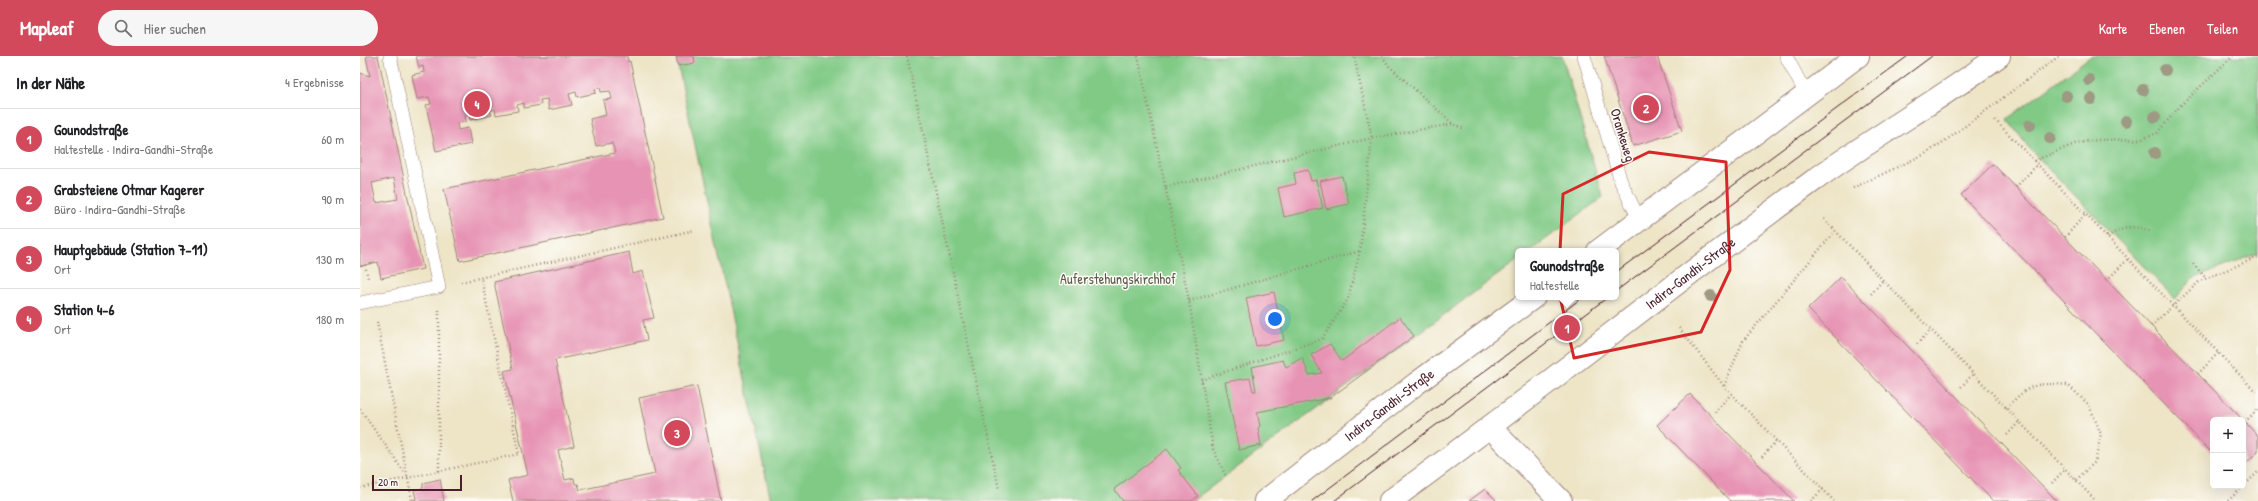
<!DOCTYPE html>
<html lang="de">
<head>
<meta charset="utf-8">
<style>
  body { margin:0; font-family:"Patrick Hand",sans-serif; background:#f6f6f6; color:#202124 }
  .controls { position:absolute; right:12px; bottom:12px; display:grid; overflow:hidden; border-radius:6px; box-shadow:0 4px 16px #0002 }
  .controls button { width:36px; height:36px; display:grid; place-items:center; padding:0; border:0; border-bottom:1px solid #e0e0e0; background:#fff; color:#202124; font:20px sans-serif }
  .scale { position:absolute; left:12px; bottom:10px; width:90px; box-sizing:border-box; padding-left:4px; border:2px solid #4a1f2b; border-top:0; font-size:11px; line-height:14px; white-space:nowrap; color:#4a1f2b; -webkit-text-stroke:3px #fdfcf7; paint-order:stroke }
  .you { position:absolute; left:915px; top:263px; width:14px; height:14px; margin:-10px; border:3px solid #fff; border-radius:50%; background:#1a73e8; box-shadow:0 0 0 6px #1a73e833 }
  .badge { display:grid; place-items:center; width:26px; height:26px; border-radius:50%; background:#d1495b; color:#fff; font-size:13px; font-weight:700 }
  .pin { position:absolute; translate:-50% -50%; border:2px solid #fff; box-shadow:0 1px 4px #0006 }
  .popup { position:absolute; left:1155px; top:192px; width:104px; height:52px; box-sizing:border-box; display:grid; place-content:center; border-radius:6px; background:#fff; filter:drop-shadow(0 1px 3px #0005); font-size:13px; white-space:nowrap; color:#757577 }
  .popup b { font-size:15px; color:#202124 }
  .popup::after { content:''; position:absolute; left:50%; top:100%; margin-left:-8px; border:8px solid transparent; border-top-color:#fff }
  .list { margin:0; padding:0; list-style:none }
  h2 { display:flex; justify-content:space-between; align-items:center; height:52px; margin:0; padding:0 16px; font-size:17px }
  h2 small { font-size:13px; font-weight:400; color:#757577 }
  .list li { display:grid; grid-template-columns:26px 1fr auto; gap:12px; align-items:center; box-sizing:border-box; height:60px; padding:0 16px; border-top:1px solid #e0e0e0 }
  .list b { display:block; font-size:15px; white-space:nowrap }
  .list p { margin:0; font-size:13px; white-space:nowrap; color:#757577 }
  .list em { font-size:13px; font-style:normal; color:#757577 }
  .icon { flex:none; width:22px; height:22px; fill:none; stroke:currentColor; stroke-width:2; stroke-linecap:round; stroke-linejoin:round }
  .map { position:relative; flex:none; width:1898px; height:445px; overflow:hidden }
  header { display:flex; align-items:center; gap:24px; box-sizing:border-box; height:56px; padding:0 20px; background:#d1495b; color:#fff }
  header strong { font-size:19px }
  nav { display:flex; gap:22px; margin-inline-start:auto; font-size:14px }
  .search { width:280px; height:36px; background:#f6f6f6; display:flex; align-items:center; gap:10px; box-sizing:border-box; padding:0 14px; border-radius:22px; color:#757577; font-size:15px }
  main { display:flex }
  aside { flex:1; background:#fff }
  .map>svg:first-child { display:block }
  .green { fill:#81ca86; stroke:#667458 }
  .building { fill:#e794b4; fill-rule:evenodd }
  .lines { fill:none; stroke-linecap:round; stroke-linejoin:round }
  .lane-casing { stroke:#9c8279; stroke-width:14 }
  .street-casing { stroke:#9c8279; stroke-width:24 }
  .secondary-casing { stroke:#9c8279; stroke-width:24 }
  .path { stroke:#9c8279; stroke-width:2.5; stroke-dasharray:1 3; stroke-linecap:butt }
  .lane { stroke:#fff; stroke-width:13 }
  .street { stroke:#fff; stroke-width:22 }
  .secondary { stroke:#fff; stroke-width:22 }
  .tram { stroke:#4a1f2b; stroke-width:1 }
  .tree { fill:#9e9983 }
  .marked { fill:none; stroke:#d62828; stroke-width:3; stroke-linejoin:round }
  .labels { text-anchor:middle; stroke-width:3; stroke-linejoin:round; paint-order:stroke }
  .street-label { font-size:14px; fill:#4a1f2b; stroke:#fdfcf7 }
  .park-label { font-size:14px; fill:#5d5b4b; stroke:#fdfcf7 }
</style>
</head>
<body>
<header>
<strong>Mapleaf</strong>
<div class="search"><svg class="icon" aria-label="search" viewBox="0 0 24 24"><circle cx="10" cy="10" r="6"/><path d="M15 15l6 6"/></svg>Hier suchen</div>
<nav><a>Karte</a><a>Ebenen</a><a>Teilen</a></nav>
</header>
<main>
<aside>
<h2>In der Nähe<small>4 Ergebnisse</small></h2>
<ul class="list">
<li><span class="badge">1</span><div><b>Gounodstraße</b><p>Haltestelle · Indira-Gandhi-Straße</p></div><em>60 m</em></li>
<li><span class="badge">2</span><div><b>Grabsteiene Otmar Kagerer</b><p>Büro · Indira-Gandhi-Straße</p></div><em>90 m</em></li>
<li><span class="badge">3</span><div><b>Hauptgebäude (Station 7-11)</b><p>Ort</p></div><em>130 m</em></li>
<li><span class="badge">4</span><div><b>Station 4-6</b><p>Ort</p></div><em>180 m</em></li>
</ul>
</aside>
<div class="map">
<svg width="1898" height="445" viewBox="0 0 1898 445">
  <rect width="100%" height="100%" fill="#fdfcf7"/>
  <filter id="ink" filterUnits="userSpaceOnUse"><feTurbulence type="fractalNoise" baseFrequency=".025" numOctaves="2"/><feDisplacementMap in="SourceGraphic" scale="8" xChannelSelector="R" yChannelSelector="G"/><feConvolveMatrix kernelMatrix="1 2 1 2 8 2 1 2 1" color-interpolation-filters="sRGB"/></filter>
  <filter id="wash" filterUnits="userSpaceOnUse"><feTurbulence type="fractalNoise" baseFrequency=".012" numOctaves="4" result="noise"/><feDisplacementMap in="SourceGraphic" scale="16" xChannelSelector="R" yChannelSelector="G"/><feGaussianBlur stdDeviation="0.9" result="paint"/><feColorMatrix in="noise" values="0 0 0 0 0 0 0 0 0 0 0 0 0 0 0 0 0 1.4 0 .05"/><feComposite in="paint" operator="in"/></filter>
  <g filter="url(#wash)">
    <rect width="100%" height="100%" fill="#eee5c7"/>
    <path class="green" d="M 316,0 L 1202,0 L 1243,141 L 1170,195 L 1158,195 L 1158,204 L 832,445 L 411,445 Z
      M 1731,0 L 1898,0 L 1898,197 L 1833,223 L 1815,243 L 1669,92 L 1647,63 Z"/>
    <g id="blocks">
      <path class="building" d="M 6,0 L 18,0 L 63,213 L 21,222 L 18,206 L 0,210 L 0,17 L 10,20 ZM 34,122 L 38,143 L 16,147 L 12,127 Z
        M 56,0 L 267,0 L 268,6 L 270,5 L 303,161 L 100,205 L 84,133 L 255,97 L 252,87 L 236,90 L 230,63 L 246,59 L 243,44 L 252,43 L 250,35 L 241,36 L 240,31 L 235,33 L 236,37 L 217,41 L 216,36 L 209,38 L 212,49 L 189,54 L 187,43 L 180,44 L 181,49 L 164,52 L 164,47 L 157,49 L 158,55 L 136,59 L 135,53 L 130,55 L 132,59 L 110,64 L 109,59 L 105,60 L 106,65 L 97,67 L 98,74 L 108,72 L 111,88 L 76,95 L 66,49 L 71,48 L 69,41 L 57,43 L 52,19 L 64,16 L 63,10 L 59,11 Z
        M 316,0 L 334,0 L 335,7 L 318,10 Z
        M 1244,0 L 1297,0 L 1322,75 L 1273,90 Z
        M 1633,108 L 1883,364 L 1853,364 L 1853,398 L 1601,139 Z
        M 948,114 L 951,125 L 956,124 L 963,152 L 924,161 L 918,132 L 936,128 L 934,117 Z
        M 982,120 L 989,148 L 966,153 L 960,125 Z
        M 269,196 L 273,218 L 283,215 L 294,262 L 283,264 L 287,284 L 195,304 L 214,390 L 198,394 L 205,424 L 214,422 L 215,428 L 218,428 L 220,434 L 295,418 L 279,342 L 337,330 L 361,445 L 153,445 L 148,424 L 168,419 L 144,315 L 153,313 L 134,226 Z
        M 1481,221 L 1697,445 L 1633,445 L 1448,253 Z
        M 914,236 L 924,284 L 896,290 L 886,242 Z
        M 1040,261 L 1054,280 L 970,342 L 897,356 L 900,370 L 898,372 L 901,389 L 879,394 L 865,326 L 890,322 L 893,335 L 896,335 L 892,311 L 923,304 L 926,311 L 942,302 L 949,319 L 962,317 L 951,299 L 970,288 L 982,305 Z
        M 1330,338 L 1434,445 L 1370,445 L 1297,369 Z
        M 1883,364 L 1898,380 L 1898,395 L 1883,410 Z
        M 807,393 L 821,412 L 818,414 L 838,440 L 832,445 L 763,445 L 754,433 Z
        M 80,423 L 84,445 L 51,445 L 56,443 L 54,434 L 63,432 L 63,427 Z
        M 1125,433 L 1137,445 L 1109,445 Z"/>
    </g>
  </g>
  <g filter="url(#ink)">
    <use href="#blocks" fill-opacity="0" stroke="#9c8279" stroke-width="1"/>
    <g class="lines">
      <g class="lane-casing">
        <path id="lane" d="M 1224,0 L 1261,126 L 1280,165
          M 1426,0 L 1447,40
          M 0,247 L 79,231 L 30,0"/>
      </g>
      <g class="street-casing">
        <path id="street" d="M 1130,371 L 1201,445"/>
      </g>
      <g class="secondary-casing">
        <g id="secondary">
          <path d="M 1238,195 L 1498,0"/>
          <path id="s1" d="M 905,445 L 1057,327 L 1174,241"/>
          <path id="s2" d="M 1030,445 C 1173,341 1311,229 1453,125 C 1514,81 1579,44 1639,0"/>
        </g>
      </g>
      <path class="path" d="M 547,0 L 639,433
        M 778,0 L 829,245 L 853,393 L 866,420
        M 1022,0 L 1029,10 L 1093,68 L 1104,73
        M 1635,64 L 1898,338
        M 1674,105 L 1717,87 L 1737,84 L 1782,83 L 1797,77 L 1821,49 L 1873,0
        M 806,131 L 1012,82 L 1093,68
        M 1656,131 L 1677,109
        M 1493,132 L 1565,98 L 1592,80 L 1699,0
        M 1464,163 L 1736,445
        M 1705,181 L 1725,159
        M 1747,181 C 1763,171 1772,168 1790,175
        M 1833,208 L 1846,222
        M 5,209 L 8,222
        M 1747,224 L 1768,203
        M 101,226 L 335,174
        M 1511,238 L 1523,224
        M 829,245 L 1000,195
        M 17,266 L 52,444
        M 1791,270 L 1840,225 L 1898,201
        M 1319,272 L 1364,330 L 1474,445
        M 1557,288 L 1571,274
        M 1838,318 L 1858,297
        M 841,324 L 962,283 L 988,243 L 1000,195 L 1012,82 L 994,0
        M 1364,330 L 1383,285 L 1475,175
        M 1601,331 L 1613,318
        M 1646,352 C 1670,328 1675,326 1708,329 L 1729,349 L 1741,378 L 1735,406 L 1716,424
        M 0,353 L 45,417
        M 1355,356 L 1371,338
        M 1885,366 L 1898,353
        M 1647,379 L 1659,366
        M 1402,401 L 1416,385
        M 79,415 L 79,254
        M 1692,427 L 1705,413
        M 0,432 L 159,398 L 121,222
        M 1451,445 L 1463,433
        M 1868,445 L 1898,416"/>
      <use href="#lane" class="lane"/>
      <use href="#street" class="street"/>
      <use href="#secondary" class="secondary"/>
      <path class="tram" d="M 1256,216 L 1548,0
        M 1256,235 L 1572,0
        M 952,445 L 1223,241
        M 974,445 L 1248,241"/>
    </g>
    <g class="tree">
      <circle cx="1805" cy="14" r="6"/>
      <circle cx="1729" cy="24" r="6"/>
      <circle cx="1783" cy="34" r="6"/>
      <circle cx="1706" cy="40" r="6"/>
      <circle cx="1731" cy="43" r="6"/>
      <circle cx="1795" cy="61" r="6"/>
      <circle cx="1766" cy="65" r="6"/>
      <circle cx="1670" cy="69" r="6"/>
      <circle cx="1690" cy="82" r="6"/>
      <circle cx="1795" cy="97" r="6"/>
      <circle cx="1351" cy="240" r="6"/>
    </g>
  </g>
  <path class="marked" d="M 1289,96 L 1366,106 L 1370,214 L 1341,276 L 1214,302 L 1198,232 L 1203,138 Z"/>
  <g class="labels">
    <g class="street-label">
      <text transform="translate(1263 79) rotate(73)" y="5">Orankeweg</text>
      <text dy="5" stroke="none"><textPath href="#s2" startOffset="377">Indira-Gandhi-Straße</textPath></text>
      <text dy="5" stroke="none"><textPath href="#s1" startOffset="157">Indira-Gandhi-Straße</textPath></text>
    </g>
    <g class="park-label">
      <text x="758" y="228">Auferstehungskirchhof</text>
    </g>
  </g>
</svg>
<div class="controls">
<button>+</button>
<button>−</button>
</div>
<div class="scale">20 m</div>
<div class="you"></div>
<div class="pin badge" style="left:1207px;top:272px">1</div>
<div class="popup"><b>Gounodstraße</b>Haltestelle</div>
<div class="pin badge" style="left:1286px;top:52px">2</div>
<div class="pin badge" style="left:317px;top:377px">3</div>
<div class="pin badge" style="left:117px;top:48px">4</div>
</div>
</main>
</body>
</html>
